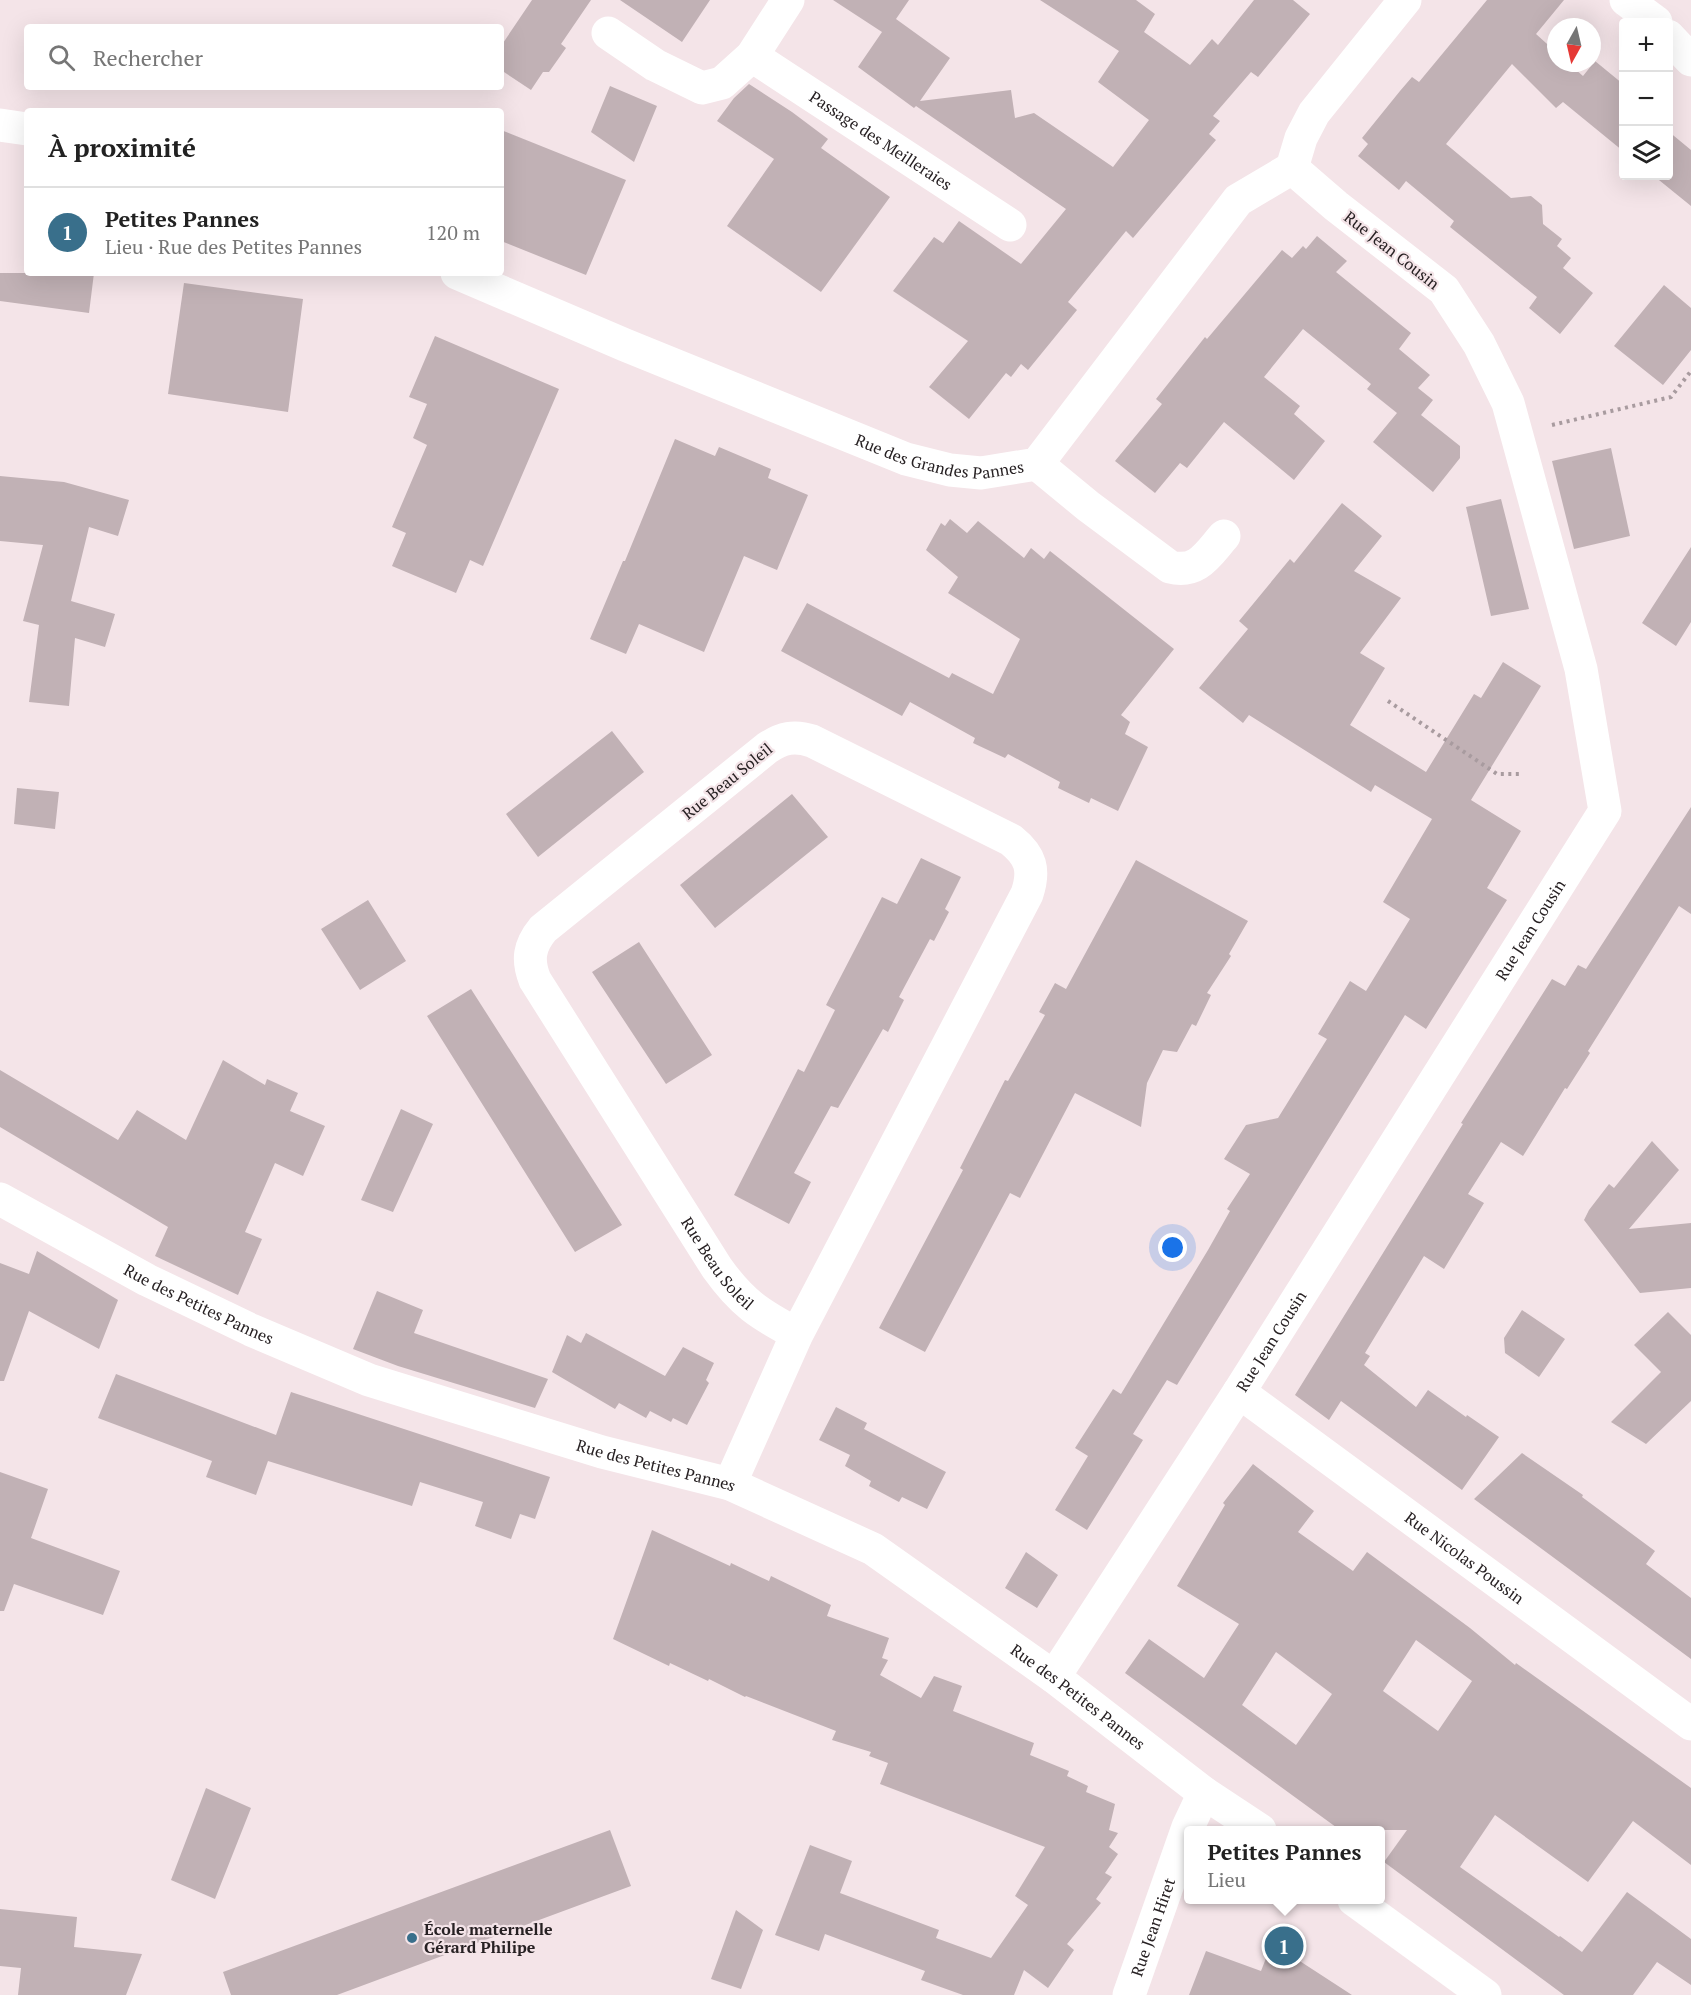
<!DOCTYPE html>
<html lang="fr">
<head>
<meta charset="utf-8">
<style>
  body { margin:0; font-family:"PT Serif",serif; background:#f2f2f2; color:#222 }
  .controls { position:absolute; right:18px; top:18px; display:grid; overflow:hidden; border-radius:6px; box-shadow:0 6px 24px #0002 }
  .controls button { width:54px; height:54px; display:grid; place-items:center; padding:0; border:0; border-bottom:2px solid #e0e0e0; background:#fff; color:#222; font:30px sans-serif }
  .compass { position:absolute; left:1547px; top:18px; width:54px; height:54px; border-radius:50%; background:#fff; box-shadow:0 6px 24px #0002; rotate:188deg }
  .you { position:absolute; left:1173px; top:1248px; width:21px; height:21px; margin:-15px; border:4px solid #fff; border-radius:50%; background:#1a73e8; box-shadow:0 0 0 9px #1a73e833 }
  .badge { display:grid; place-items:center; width:39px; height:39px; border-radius:50%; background:#396f8b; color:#fff; font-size:20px; font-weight:700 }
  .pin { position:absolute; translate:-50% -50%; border:3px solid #fff; box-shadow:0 2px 6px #0006 }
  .popup { position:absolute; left:1184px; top:1826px; width:201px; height:78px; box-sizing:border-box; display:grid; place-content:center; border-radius:6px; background:#fff; filter:drop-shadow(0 2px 4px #0005); font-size:20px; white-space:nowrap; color:#767676 }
  .popup b { font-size:22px; color:#222 }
  .popup::after { content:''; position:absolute; left:50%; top:100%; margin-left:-12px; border:12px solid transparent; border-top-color:#fff }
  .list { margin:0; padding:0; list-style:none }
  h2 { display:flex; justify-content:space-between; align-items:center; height:78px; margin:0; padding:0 24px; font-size:26px }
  h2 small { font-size:20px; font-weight:400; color:#767676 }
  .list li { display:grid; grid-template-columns:39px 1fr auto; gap:18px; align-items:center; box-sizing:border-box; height:90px; padding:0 24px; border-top:2px solid #e0e0e0 }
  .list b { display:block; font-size:22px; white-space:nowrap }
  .list p { margin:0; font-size:20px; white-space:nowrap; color:#767676 }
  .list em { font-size:20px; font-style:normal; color:#767676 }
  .icon { flex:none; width:33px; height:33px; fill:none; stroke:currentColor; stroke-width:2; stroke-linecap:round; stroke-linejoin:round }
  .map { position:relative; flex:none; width:1691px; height:1995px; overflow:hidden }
  .search { position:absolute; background:#fff; box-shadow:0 6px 24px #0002; left:24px; top:24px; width:480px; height:66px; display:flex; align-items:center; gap:15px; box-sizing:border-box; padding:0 21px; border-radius:6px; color:#767676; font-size:22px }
  .panel { position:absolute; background:#fff; box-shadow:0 6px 24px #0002; left:24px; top:108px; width:480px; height:168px; border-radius:6px }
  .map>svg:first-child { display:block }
  .building { fill:#c1b1b5; fill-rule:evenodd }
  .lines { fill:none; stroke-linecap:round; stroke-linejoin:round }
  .path { stroke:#a89b9f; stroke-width:4; stroke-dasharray:3 4.5; stroke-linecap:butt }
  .minor { stroke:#fff; stroke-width:33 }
  .poi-dot { fill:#396f8b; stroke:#f4e4e8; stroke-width:2 }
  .labels { text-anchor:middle; stroke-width:4.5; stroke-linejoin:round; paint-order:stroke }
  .street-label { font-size:16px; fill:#272123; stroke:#f4e4e8 }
  .poi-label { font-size:16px; font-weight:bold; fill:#272123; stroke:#f4e4e8; text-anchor:start }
</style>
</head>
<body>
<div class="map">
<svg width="1691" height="1995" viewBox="0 0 1691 1995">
  <rect width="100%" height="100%" fill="#f4e4e8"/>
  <path class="building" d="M 532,0 L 591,0 L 561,44 L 566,48 L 549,72 L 543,72 L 531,90 L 501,70 L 501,46 Z
    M 620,0 L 710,0 L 682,42 Z
    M 833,0 L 909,0 L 896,19 L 950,58 L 920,101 L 1011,90 L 1015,118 L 1034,113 L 1113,167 L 1149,120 L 1098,82 L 1119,51 L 1040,0 L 1136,0 L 1155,14 L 1144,32 L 1190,65 L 1212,39 L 1218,45 L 1254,0 L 1293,0 L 1310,14 L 1258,77 L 1251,72 L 1213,116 L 1220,121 L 1209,134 L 1216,140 L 1133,238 L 1126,231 L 1068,302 L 1077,310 L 1028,370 L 1021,364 L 1011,377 L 1006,373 L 969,419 L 929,387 L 968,341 L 893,291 L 934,237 L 943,243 L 959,221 L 1021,264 L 1066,209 L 916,106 L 914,108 L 858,67 L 882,32 Z
    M 1487,0 L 1564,0 L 1536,34 L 1556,52 L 1556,63 L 1568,63 L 1583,76 L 1595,61 L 1623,84 L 1623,151 L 1563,102 L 1556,108 L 1512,64 L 1446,144 L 1511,198 L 1531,196 L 1542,205 L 1543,224 L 1562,239 L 1557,246 L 1571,258 L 1563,268 L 1593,293 L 1560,334 L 1529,308 L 1537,297 L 1450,227 L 1454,221 L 1406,181 L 1399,190 L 1358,156 L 1368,144 L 1362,138 L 1400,91 L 1412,77 L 1419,82 Z
    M 749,84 L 792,112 L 828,139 L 821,148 L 890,197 L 821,292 L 727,226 L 774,159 L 717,121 L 734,98 Z
    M 610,86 L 657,106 L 634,162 L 591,132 Z
    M 501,130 L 626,180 L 586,275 L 501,241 Z
    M 1668,131 L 1691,150 L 1691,206 L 1654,176 L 1668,176 Z
    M 1317,236 L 1347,261 L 1336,272 L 1411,333 L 1399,349 L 1430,375 L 1418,388 L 1433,400 L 1421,415 L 1460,446 L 1460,458 L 1433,492 L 1373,442 L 1397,413 L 1367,389 L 1371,384 L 1303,329 L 1264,377 L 1300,406 L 1294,414 L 1325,441 L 1294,480 L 1224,422 L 1187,468 L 1180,463 L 1155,493 L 1115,461 L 1162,404 L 1156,399 L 1205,337 L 1207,339 L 1282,250 L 1292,258 L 1303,246 L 1306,249 Z
    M 0,273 L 94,273 L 89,313 L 0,301 Z
    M 184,283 L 303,299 L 288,412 L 168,394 Z
    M 1664,285 L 1691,308 L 1691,350 L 1663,385 L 1614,346 Z
    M 435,336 L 559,389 L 483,566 L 470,560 L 456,593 L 392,566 L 406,533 L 392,527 L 427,445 L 413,438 L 427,404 L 409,397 Z
    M 675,439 L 715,456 L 719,447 L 771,469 L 768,478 L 808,495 L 777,570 L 744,556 L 704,652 L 639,624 L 626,654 L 590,639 L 623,561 L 625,561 Z
    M 1611,448 L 1630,536 L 1574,549 L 1552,461 Z
    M 0,476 L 64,482 L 129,500 L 118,536 L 89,527 L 71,601 L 115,614 L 105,647 L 75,638 L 69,706 L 29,702 L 39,625 L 23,621 L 43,545 L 0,541 Z
    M 1501,499 L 1529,609 L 1491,616 L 1466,507 Z
    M 1342,503 L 1382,536 L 1354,571 L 1401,598 L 1360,653 L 1385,668 L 1350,725 L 1426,772 L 1474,694 L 1481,698 L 1503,662 L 1541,686 L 1471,800 L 1521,831 L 1487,888 L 1507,900 L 1426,1029 L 1405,1015 L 1177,1385 L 1167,1380 L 1133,1434 L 1143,1440 L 1087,1530 L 1055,1510 L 1088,1456 L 1075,1448 L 1113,1389 L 1121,1394 L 1208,1250 L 1230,1211 L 1227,1209 L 1250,1174 L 1224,1159 L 1246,1125 L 1278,1118 L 1327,1039 L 1318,1034 L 1350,981 L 1366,991 L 1410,919 L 1383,902 L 1432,819 L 1375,785 L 1371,792 L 1249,715 L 1243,723 L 1199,688 L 1248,629 L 1239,621 L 1290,559 L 1294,563 Z
    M 950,519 L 967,533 L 978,521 L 1024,558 L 1031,548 L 1044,559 L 1050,551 L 1174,649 L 1121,715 L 1130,722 L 1125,734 L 1148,747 L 1118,811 L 1091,798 L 1089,803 L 1058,788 L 1060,782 L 1008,754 L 1005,758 L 973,743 L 975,738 L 910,702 L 902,716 L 781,651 L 807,603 L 949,678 L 952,673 L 993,694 L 1020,639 L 948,593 L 958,577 L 926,550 L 941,523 L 945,526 Z
    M 1691,547 L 1691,622 L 1676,646 L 1642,623 Z
    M 612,731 L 644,772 L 538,857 L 506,814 Z
    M 17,788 L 59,792 L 55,829 L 14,824 Z
    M 792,794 L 828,837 L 715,928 L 680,885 Z
    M 1691,807 L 1691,914 L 1679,906 L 1588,1051 L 1590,1053 L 1567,1089 L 1565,1088 L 1523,1156 L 1501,1142 L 1468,1194 L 1484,1203 L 1444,1269 L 1424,1256 L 1365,1353 L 1370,1356 L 1364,1365 L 1416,1407 L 1428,1390 L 1466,1417 L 1467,1415 L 1499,1437 L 1462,1490 L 1341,1401 L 1329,1420 L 1295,1395 L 1463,1124 L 1461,1123 L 1552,979 L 1565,986 L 1578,965 L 1586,969 Z
    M 921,858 L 961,877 L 945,909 L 949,912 L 934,941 L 930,939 L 899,997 L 904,1000 L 888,1032 L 883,1029 L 838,1108 L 831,1106 L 794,1173 L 811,1182 L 789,1224 L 734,1195 L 798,1069 L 804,1072 L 835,1010 L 826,1005 L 882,897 L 897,904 Z
    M 1136,860 L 1248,921 L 1229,954 L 1231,956 L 1207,993 L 1211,995 L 1196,1026 L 1192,1024 L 1177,1052 L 1163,1050 L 1147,1083 L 1141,1127 L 1075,1093 L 1020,1198 L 1010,1193 L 925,1352 L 879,1328 L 963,1170 L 960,1168 L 1005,1080 L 1008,1081 L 1045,1015 L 1039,1012 L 1055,983 L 1066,989 Z
    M 368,900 L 406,961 L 360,990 L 321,929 Z
    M 639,942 L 712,1055 L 666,1084 L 592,972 Z
    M 471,989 L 622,1225 L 575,1252 L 427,1016 Z
    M 223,1060 L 265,1085 L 267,1079 L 298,1093 L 290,1111 L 325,1126 L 303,1176 L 275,1163 L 245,1232 L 262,1239 L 238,1295 L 155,1256 L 168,1227 L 0,1127 L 0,1070 L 118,1140 L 137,1110 L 186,1140 Z
    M 401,1109 L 433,1124 L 393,1212 L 361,1200 Z
    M 1652,1141 L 1679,1170 L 1629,1229 L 1691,1223 L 1691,1288 L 1640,1293 L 1584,1220 L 1589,1210 L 1609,1184 L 1614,1188 Z
    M 37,1251 L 118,1300 L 99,1349 L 29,1311 L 4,1381 L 0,1381 L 0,1263 L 29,1274 Z
    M 377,1291 L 423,1310 L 414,1333 L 548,1379 L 535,1408 L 398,1366 L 353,1349 Z
    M 1522,1310 L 1565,1339 L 1539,1377 L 1505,1353 L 1504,1338 Z
    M 1668,1312 L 1691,1335 L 1691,1401 L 1646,1444 L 1611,1422 L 1661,1372 L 1634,1345 Z
    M 586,1333 L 665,1376 L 683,1347 L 714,1363 L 706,1380 L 709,1383 L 687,1425 L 673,1418 L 671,1422 L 650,1411 L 646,1418 L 619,1403 L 615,1409 L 552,1372 L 567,1335 L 581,1343 Z
    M 116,1374 L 276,1435 L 291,1392 L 550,1477 L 535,1519 L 520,1514 L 511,1539 L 475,1526 L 483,1502 L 420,1482 L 412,1506 L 268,1461 L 256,1495 L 206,1477 L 212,1461 L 98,1418 Z
    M 836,1407 L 867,1423 L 864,1429 L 946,1472 L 927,1509 L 902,1497 L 899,1502 L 869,1486 L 871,1481 L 845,1466 L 850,1455 L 819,1440 Z
    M 1522,1453 L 1583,1495 L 1582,1497 L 1655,1551 L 1646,1564 L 1691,1598 L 1691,1659 L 1474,1499 Z
    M 1253,1464 L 1314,1511 L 1298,1532 L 1353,1571 L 1367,1552 L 1470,1628 L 1515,1665 L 1516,1663 L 1691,1788 L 1691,1865 L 1633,1821 L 1588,1882 L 1495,1815 L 1460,1867 L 1559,1937 L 1560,1936 L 1582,1952 L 1627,1892 L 1691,1939 L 1691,1985 L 1657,1962 L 1633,1995 L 1564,1995 L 1384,1862 L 1407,1830 L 1340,1830 L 1125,1673 L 1149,1639 L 1204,1678 L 1239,1624 L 1177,1586 L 1225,1505 L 1223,1503 ZM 1416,1640 L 1472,1681 L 1438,1731 L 1383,1691 ZM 1276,1652 L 1332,1694 L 1296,1745 L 1242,1705 Z
    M 0,1472 L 48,1489 L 31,1538 L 120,1571 L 103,1615 L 14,1584 L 4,1611 L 0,1611 Z
    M 652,1530 L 730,1566 L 731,1563 L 769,1581 L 771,1576 L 831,1605 L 827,1616 L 889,1638 L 882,1658 L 888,1660 L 880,1675 L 921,1698 L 934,1676 L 962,1686 L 953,1711 L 1034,1743 L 1030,1755 L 1069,1771 L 1067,1776 L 1088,1786 L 1086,1792 L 1115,1804 L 1109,1830 L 1118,1833 L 1109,1847 L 1118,1854 L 1105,1873 L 1112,1877 L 1096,1899 L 1101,1903 L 1067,1944 L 1074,1950 L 1048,1988 L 1024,1970 L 1014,1995 L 963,1995 L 921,1980 L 925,1971 L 825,1934 L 819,1951 L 775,1935 L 810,1845 L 852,1861 L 840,1893 L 939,1930 L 936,1938 L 991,1958 L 1028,1905 L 1015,1896 L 1045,1847 L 880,1784 L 888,1763 L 869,1756 L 871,1752 L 832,1740 L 836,1731 L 746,1696 L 745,1697 L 709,1679 L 708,1681 L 670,1663 L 669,1666 L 613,1639 Z
    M 1026,1552 L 1058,1575 L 1037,1608 L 1005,1588 Z
    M 206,1788 L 251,1808 L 215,1899 L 171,1880 Z
    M 610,1830 L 631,1886 L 337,1995 L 231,1995 L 223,1972 Z
    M 0,1909 L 77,1917 L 74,1947 L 142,1954 L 126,1995 L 18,1995 L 21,1968 L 0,1966 Z
    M 736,1910 L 763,1930 L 741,1989 L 711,1979 Z
    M 1272,1943 L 1352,1995 L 1189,1995 L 1206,1951 L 1261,1971 Z"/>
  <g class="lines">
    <path class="path" d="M 1552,425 L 1671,397 L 1691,371
      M 1388,701 L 1497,774 L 1521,774"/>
    <g class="minor">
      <path d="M 1626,0 L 1656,22"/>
      <path d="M 608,33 L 655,65 L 702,88 L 722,83 L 752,56 L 788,0"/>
      <path d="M 1668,36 L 1691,60"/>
      <path id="s1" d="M 752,56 L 1010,225"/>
      <path d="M 0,125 L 27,129"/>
      <path id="s2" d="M 457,273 L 625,345 L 906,459 L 950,470 L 981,473 L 1037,464 L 1238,200 L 1292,168 L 1301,138 L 1314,113 L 1405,0"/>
      <path d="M 1037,464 L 1088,506 L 1170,567 C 1198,574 1208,554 1224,536"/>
      <path id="s3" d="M 0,1199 L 147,1280 L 251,1330 L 369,1380 L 602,1452 L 730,1484 L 873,1549 L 1054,1677 L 1204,1793 L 1260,1830"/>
      <path id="s4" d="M 1239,1392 L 1691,1724"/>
      <path id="s5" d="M 730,1484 L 797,1334 L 1027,894 C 1035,870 1031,856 1011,840 L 812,741 C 794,735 782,738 767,748 L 543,929 C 529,946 527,960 535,980 L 717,1268 C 742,1303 759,1314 797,1334"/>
      <path id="s6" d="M 1054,1677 L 1239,1392 L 1605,811 L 1581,669 L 1508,403 L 1479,344 L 1444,290 L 1336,206 L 1292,168"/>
      <path d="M 1354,1900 L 1485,1995"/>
      <path id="s7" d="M 1129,1995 L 1188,1827 L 1204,1793"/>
    </g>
  </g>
  <circle class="poi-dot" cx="412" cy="1938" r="6"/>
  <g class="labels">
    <g class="street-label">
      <text dy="6" stroke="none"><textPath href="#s1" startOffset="154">Passage des Meilleraies</textPath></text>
      <text transform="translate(1392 250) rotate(38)" y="6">Rue Jean Cousin</text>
      <text dy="6" stroke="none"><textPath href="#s2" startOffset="519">Rue des Grandes Pannes</textPath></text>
      <text transform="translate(727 781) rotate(-39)" y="6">Rue Beau Soleil</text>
      <text dy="6" stroke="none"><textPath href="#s6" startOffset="886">Rue Jean Cousin</textPath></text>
      <text dy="6" stroke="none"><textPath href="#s5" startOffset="1672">Rue Beau Soleil</textPath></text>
      <text dy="6" stroke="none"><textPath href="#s3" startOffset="225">Rue des Petites Pannes</textPath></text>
      <text dy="6" stroke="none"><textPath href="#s6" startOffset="400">Rue Jean Cousin</textPath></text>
      <text dy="6" stroke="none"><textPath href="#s3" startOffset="711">Rue des Petites Pannes</textPath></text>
      <text dy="6" stroke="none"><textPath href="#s4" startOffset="280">Rue Nicolas Poussin</textPath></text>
      <text dy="6" stroke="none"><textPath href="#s3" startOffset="1197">Rue des Petites Pannes</textPath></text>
      <text dy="6" stroke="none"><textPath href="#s7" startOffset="72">Rue Jean Hiret</textPath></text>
    </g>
    <g class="poi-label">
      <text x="424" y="1935">École maternelle<tspan x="424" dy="18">Gérard Philipe</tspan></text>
    </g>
  </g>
</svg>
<div class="controls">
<button>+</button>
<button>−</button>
<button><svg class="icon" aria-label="layers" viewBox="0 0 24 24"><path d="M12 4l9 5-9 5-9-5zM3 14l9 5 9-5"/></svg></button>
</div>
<svg class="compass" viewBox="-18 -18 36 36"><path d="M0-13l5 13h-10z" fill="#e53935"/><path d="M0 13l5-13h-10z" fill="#767676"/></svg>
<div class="you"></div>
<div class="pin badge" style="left:1284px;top:1946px">1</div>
<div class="popup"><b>Petites Pannes</b>Lieu</div>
<div class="search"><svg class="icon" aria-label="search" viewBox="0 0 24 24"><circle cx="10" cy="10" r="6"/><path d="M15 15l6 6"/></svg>Rechercher</div>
<section class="panel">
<h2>À proximité<small></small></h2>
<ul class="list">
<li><span class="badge">1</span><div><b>Petites Pannes</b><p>Lieu · Rue des Petites Pannes</p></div><em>120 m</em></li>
</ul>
</section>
</div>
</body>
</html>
